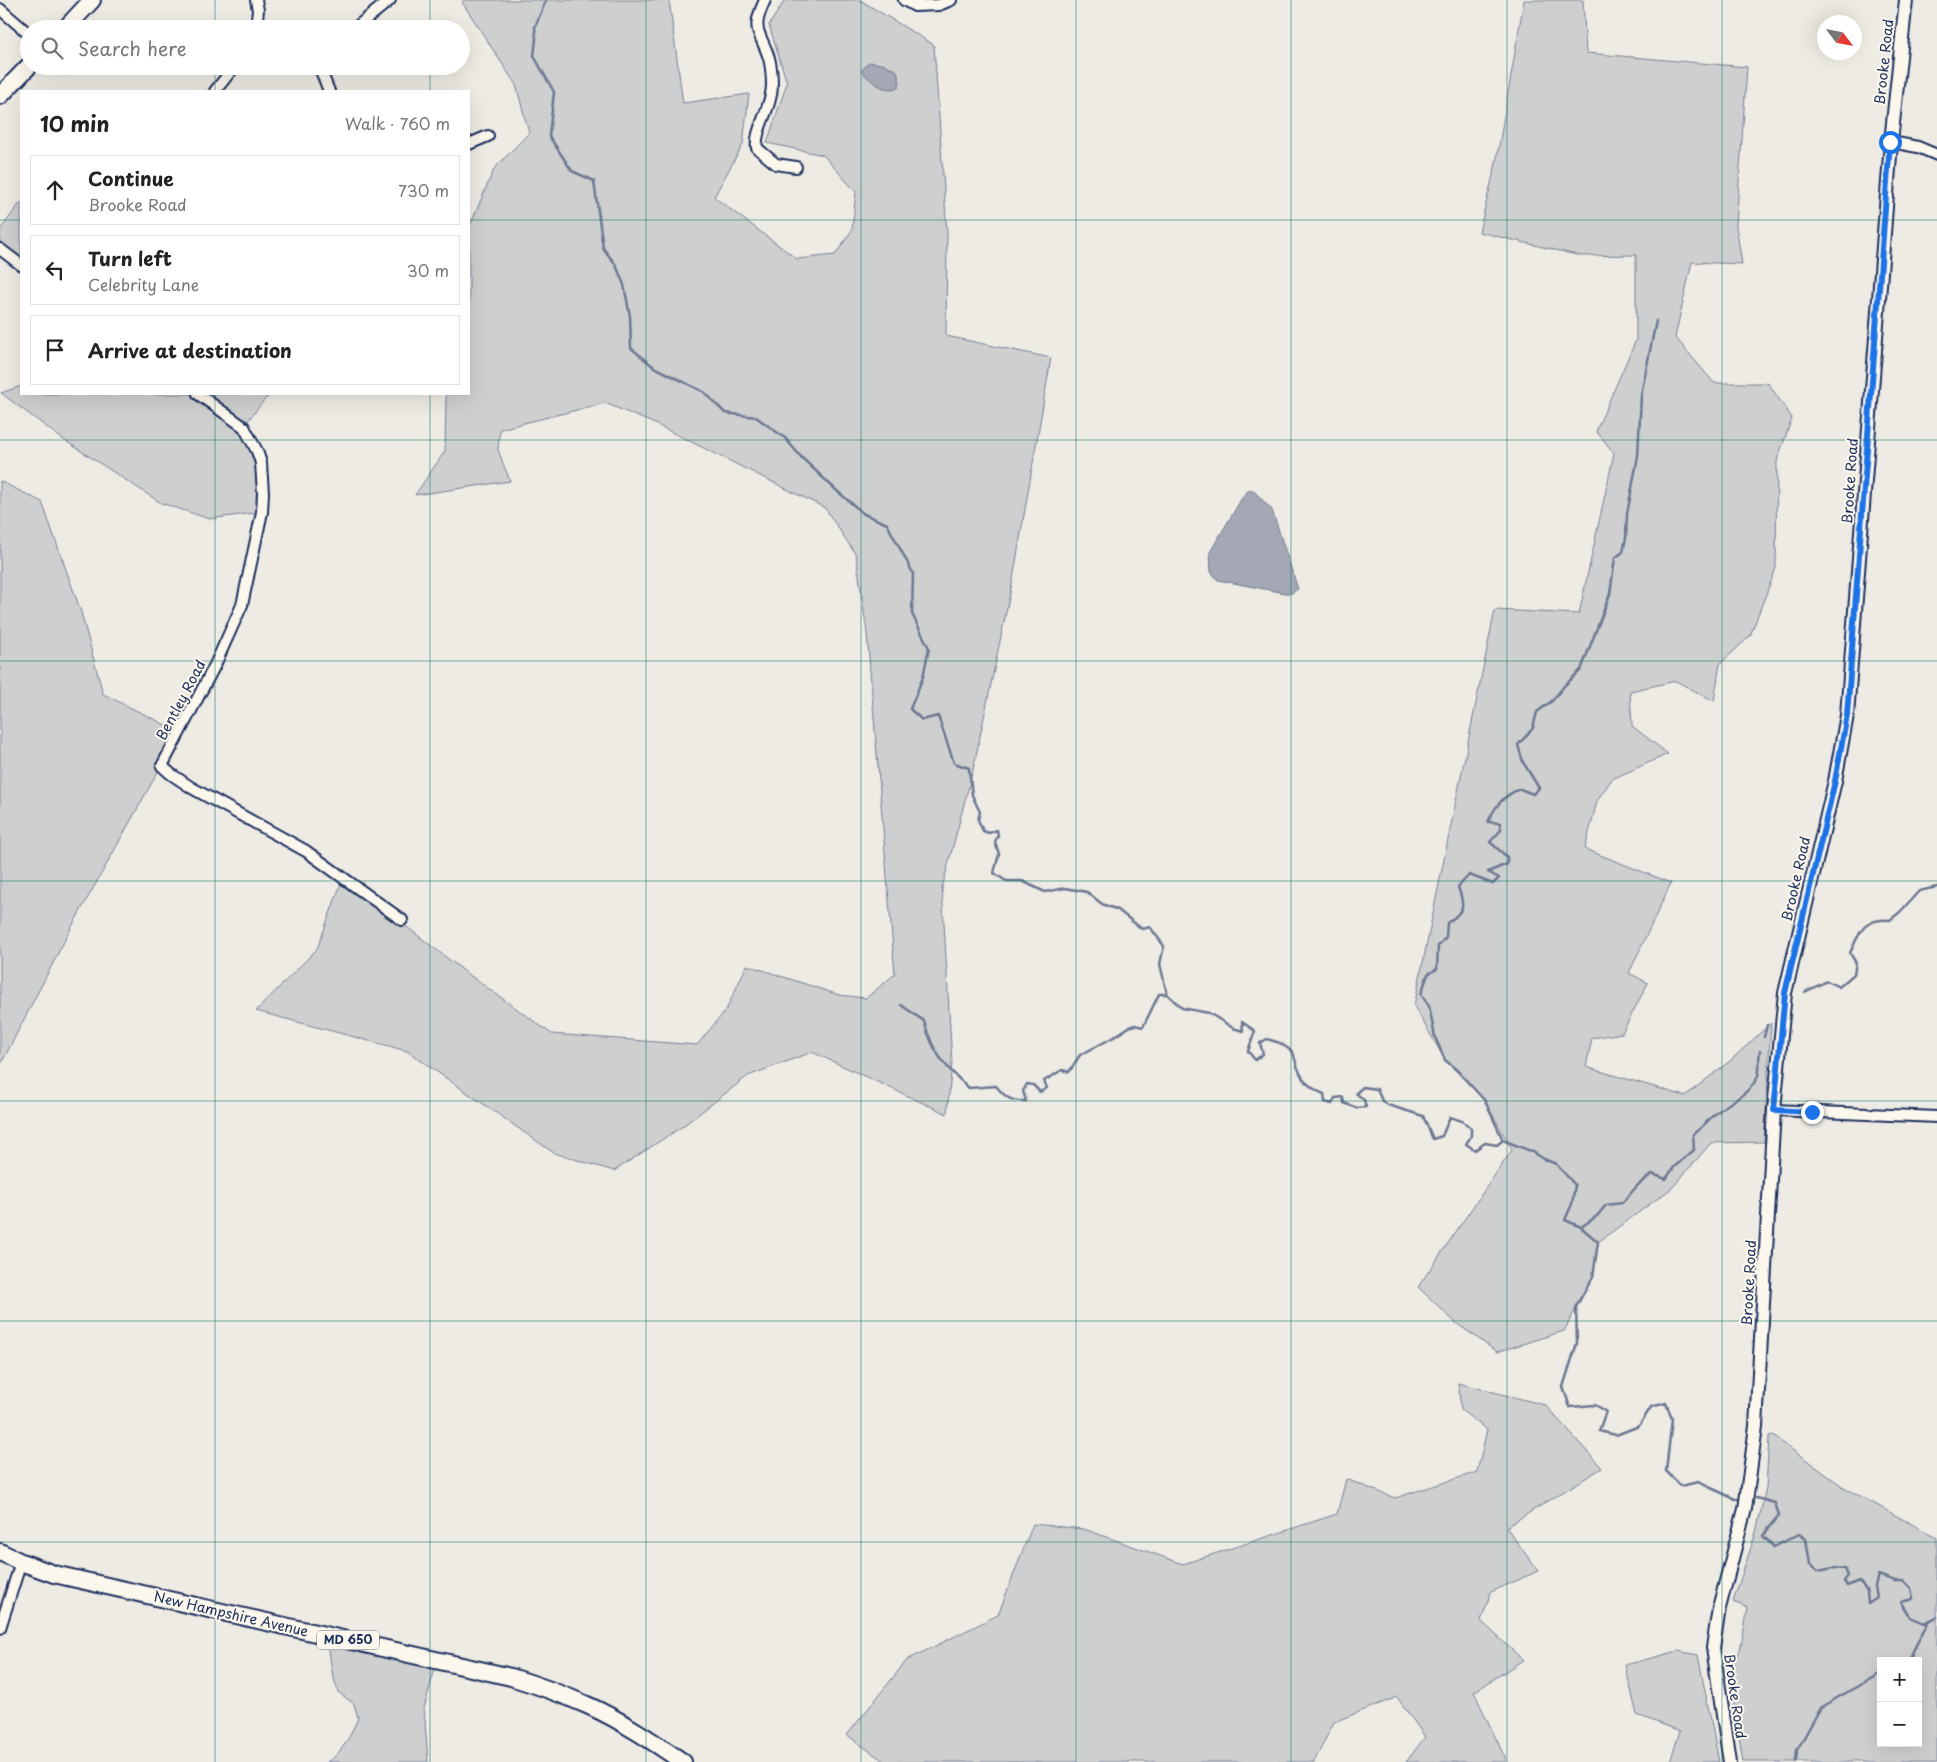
<!DOCTYPE html>
<html lang="en">
<head>
<meta charset="utf-8">
<style>
  body { margin:0; font-family:"Playpen Sans",sans-serif; background:#f2f2f2; color:#222 }
  .controls { position:absolute; right:15px; bottom:15px; display:grid; overflow:hidden; border-radius:0px; box-shadow:0 5px 20px #0002 }
  .controls button { width:45px; height:45px; display:grid; place-items:center; padding:0; border:0; border-bottom:1px solid #e0e0e0; background:#fff; color:#222; font:25px sans-serif }
  .compass { position:absolute; left:1817px; top:15px; width:45px; height:45px; border-radius:50%; background:#fff; box-shadow:0 5px 20px #0002; rotate:122deg }
  .stop { position:absolute; width:15px; height:15px; margin:-11px; border:4px solid #1a73e8; border-radius:50%; background:#fff }
  .stop.end { background:#1a73e8; border-color:#fff; box-shadow:0 1px 5px #0008 }
  .list { margin:0; padding:0; list-style:none }
  h2 { display:flex; justify-content:space-between; align-items:center; height:65px; margin:0; padding:0 20px; font-size:21px }
  h2 small { font-size:16px; font-weight:400; color:#767676 }
  .list li { display:grid; grid-template-columns:32px 1fr auto; gap:15px; align-items:center; box-sizing:border-box; height:70px; margin:0 10px 10px; padding:0 10px; border:1px solid #e0e0e0; border-radius:0px }
  .list b { display:block; font-size:19px; white-space:nowrap }
  .list p { margin:0; font-size:16px; white-space:nowrap; color:#767676 }
  .list em { font-size:16px; font-style:normal; color:#767676 }
  .icon { flex:none; width:28px; height:28px; fill:none; stroke:currentColor; stroke-width:2; stroke-linecap:round; stroke-linejoin:round }
  .map { position:relative; flex:none; width:1937px; height:1762px; overflow:hidden }
  .search { position:absolute; background:#fff; box-shadow:0 5px 20px #0002; left:20px; top:20px; width:450px; height:55px; display:flex; align-items:center; gap:12px; box-sizing:border-box; padding:0 18px; border-radius:28px; color:#767676; font-size:19px }
  .panel { position:absolute; background:#fff; box-shadow:0 5px 20px #0002; left:20px; top:90px; width:450px; height:305px; border-radius:0px }
  .map>svg:first-child { display:block }
  .green { fill:#cecfcf; stroke:#747f96; fill-rule:evenodd }
  .water { fill:#a3a8b4; stroke:#6d7892 }
  .lines { fill:none; stroke-linecap:round; stroke-linejoin:round }
  .stream { stroke:#6d7892; stroke-width:2.5 }
  .minor-casing { stroke:#1b2f5e; stroke-width:14 }
  .tertiary-casing { stroke:#1b2f5e; stroke-width:16 }
  .primary-casing { stroke:#1b2f5e; stroke-width:20 }
  .minor { stroke:#fbf7ec; stroke-width:10 }
  .tertiary { stroke:#fbf7ec; stroke-width:12 }
  .primary { stroke:#fbf7ec; stroke-width:16 }
  .route { stroke:#1a73e8; stroke-width:6 }
  .grid { fill:none; stroke:#0f766e; stroke-width:1; stroke-opacity:0.55 }
  .labels { text-anchor:middle; stroke-width:4; stroke-linejoin:round; paint-order:stroke }
  .shield { fill:#fbf7ec; stroke:#5e6b89; stroke-width:1 }
  .shield-label { font-size:12px; font-weight:bold; fill:#1b2f5e }
  .street-label { font-size:14px; fill:#1b2f5e; stroke:#fbf7ec }
</style>
</head>
<body>
<div class="map">
<svg width="1937" height="1762" viewBox="0 0 1937 1762">
  <rect width="100%" height="100%" fill="#eeebe4"/>
  <filter id="ink" filterUnits="userSpaceOnUse"><feTurbulence type="fractalNoise" baseFrequency=".02" numOctaves="2"/><feDisplacementMap in="SourceGraphic" scale="10" xChannelSelector="R" yChannelSelector="G"/><feConvolveMatrix kernelMatrix="1 2 1 2 8 2 1 2 1" color-interpolation-filters="sRGB"/></filter>
  <g filter="url(#ink)">
    <path class="green" d="M 464,0 L 669,0 L 683,103 L 749,94 L 743,144 L 714,197 L 797,259 L 835,255 L 852,230 L 856,192 L 823,155 L 767,143 L 787,83 L 769,25 L 785,0 L 860,0 L 934,45 L 947,233 L 946,336 L 1051,358 L 1013,579 L 973,770 L 942,888 L 952,1063 L 947,1114 L 812,1052 L 748,1076 L 683,1126 L 614,1171 L 554,1153 L 407,1051 L 256,1011 L 317,949 L 343,878 L 468,974 L 552,1034 L 697,1045 L 726,1010 L 747,965 L 839,995 L 866,998 L 895,974 L 867,633 L 856,555 L 825,508 L 655,424 L 605,403 L 500,429 L 498,450 L 510,481 L 415,495 L 445,451 L 446,394 L 469,394 L 469,228 L 494,169 L 529,133 L 516,85 L 462,2 Z
      M 1524,0 L 1583,0 L 1586,53 L 1747,67 L 1736,226 L 1742,264 L 1692,262 L 1675,337 L 1714,383 L 1768,383 L 1792,418 L 1777,461 L 1776,568 L 1750,636 L 1720,664 L 1714,701 L 1676,681 L 1630,691 L 1632,726 L 1668,754 L 1612,779 L 1597,801 L 1585,849 L 1671,883 L 1629,973 L 1648,983 L 1622,1033 L 1592,1038 L 1586,1067 L 1685,1096 L 1730,1061 L 1771,1023 L 1764,1142 L 1711,1143 L 1672,1188 L 1598,1242 L 1593,1277 L 1564,1331 L 1497,1352 L 1456,1323 L 1418,1287 L 1512,1150 L 1485,1101 L 1445,1060 L 1414,1006 L 1495,610 L 1579,614 L 1614,453 L 1596,431 L 1636,340 L 1636,255 L 1581,256 L 1479,232 L 1496,163 Z
      M 21,202 L 21,265 L 0,249 L 0,230 Z
      M 21,386 L 21,394 L 273,394 L 265,399 L 240,431 L 258,467 L 262,512 L 210,519 L 161,503 L 61,438 L 1,393 Z
      M 0,481 L 42,502 L 81,612 L 103,694 L 180,732 L 70,930 L 0,1066 Z
      M 1458,1383 L 1545,1405 L 1602,1468 L 1506,1527 L 1538,1571 L 1491,1592 L 1481,1621 L 1523,1660 L 1474,1692 L 1507,1762 L 1406,1762 L 1425,1737 L 1397,1697 L 1334,1722 L 1314,1762 L 885,1762 L 847,1735 L 907,1660 L 998,1615 L 1033,1524 L 1084,1529 L 1183,1564 L 1337,1514 L 1346,1479 L 1395,1498 L 1477,1472 L 1487,1430 L 1461,1410 Z
      M 1772,1435 L 1842,1486 L 1937,1538 L 1937,1762 L 1743,1762 L 1729,1674 L 1740,1650 L 1748,1608 L 1733,1602 L 1756,1532 L 1766,1488 L 1769,1436 ZM 1881,1661 L 1918,1661 L 1918,1743 L 1881,1743 Z
      M 328,1642 L 436,1665 L 424,1708 L 428,1762 L 327,1762 C 343,1753 351,1734 358,1718 L 354,1704 L 338,1692 L 332,1672 Z
      M 1678,1651 L 1698,1655 L 1719,1762 L 1670,1762 L 1680,1731 L 1637,1715 L 1625,1665 Z"/>
    <path class="water" d="M 869,62 L 886,65 L 897,71 L 900,82 L 898,88 C 881,92 872,81 861,71 Z
      M 1252,489 L 1272,510 L 1298,589 L 1290,594 L 1218,580 L 1211,572 L 1210,552 L 1245,493 Z"/>
    <g class="lines">
      <path class="stream" d="M 546,0 L 535,27 L 536,39 L 534,56 L 554,92 L 549,136 L 572,171 L 594,181 L 603,248 L 616,265 L 624,285 L 630,316 L 631,348 L 654,367 L 704,392 L 725,413 L 756,417 L 785,438 L 801,457 L 836,490 L 864,514 L 887,524 L 913,573 L 912,614 L 929,648 L 923,677 L 910,709 L 922,720 L 938,716 L 954,763 L 969,768 L 972,795 L 980,812 L 978,820 L 983,831 L 989,833 L 997,830 L 998,835 L 995,842 L 999,854 L 994,873 L 1006,881 L 1022,881 L 1045,892 L 1065,888 L 1087,892 L 1102,904 L 1118,910 L 1142,929 L 1150,927 L 1164,946 L 1160,964 L 1167,994 L 1182,1008 L 1209,1013 L 1233,1028 L 1243,1031 L 1242,1022 L 1255,1031 L 1248,1051 L 1255,1060 L 1263,1054 L 1260,1043 L 1267,1039 L 1280,1043 L 1293,1052 C 1298,1072 1303,1086 1324,1094 L 1325,1102 L 1332,1104 L 1335,1098 L 1343,1097 L 1344,1103 L 1357,1108 L 1366,1107 L 1364,1100 L 1356,1093 L 1363,1087 L 1377,1089 L 1382,1101 L 1388,1105 L 1423,1116 L 1433,1139 L 1442,1136 L 1450,1117 L 1462,1121 L 1471,1128 L 1471,1136 L 1466,1144 L 1475,1150 L 1485,1143 L 1497,1145 L 1503,1140 L 1533,1152 L 1544,1159 L 1556,1164 L 1575,1185 L 1572,1204 L 1565,1220 L 1581,1227 L 1598,1242 L 1593,1277 L 1576,1306 L 1577,1343 L 1563,1387 L 1570,1407 L 1595,1405 L 1606,1411 L 1599,1431 L 1616,1435 L 1639,1426 L 1651,1407 L 1666,1403 L 1672,1419 L 1666,1471 L 1681,1486 L 1698,1482 L 1735,1499 L 1739,1499
        M 1805,992 L 1827,981 L 1839,987 L 1854,974 L 1856,963 L 1850,953 C 1860,931 1864,918 1890,920 L 1900,912 L 1919,891 L 1937,887
        M 901,1005 L 924,1021 C 933,1053 944,1066 969,1088 L 996,1086 C 1005,1097 1011,1102 1026,1101 L 1023,1091 L 1027,1084 L 1033,1085 L 1040,1092 L 1047,1088 L 1044,1081 L 1062,1070 L 1069,1072 L 1080,1055 L 1114,1037 L 1129,1027 L 1135,1025 L 1143,1027 L 1159,994 L 1167,994
        M 1764,1037 L 1767,1025
        M 1503,1140 L 1485,1101 L 1458,1071 L 1445,1060 L 1435,1037 L 1429,1006 L 1421,994 L 1428,974 L 1437,969 L 1438,946 L 1446,937 L 1447,923 C 1465,911 1465,906 1458,887 L 1469,875 L 1493,884 L 1499,878 L 1488,872 L 1507,864 L 1507,857 L 1490,842 L 1501,830 L 1500,823 L 1488,822 C 1495,806 1504,795 1520,789 L 1533,794 L 1539,788 L 1523,762 L 1518,745 L 1533,728 L 1537,712 L 1552,701 L 1564,686 L 1581,670 L 1610,594 L 1615,558 L 1623,552 L 1626,538 L 1627,514 L 1638,456 L 1641,395 L 1656,321
        M 1581,1227 L 1597,1216 L 1606,1205 L 1622,1203 L 1638,1185 L 1652,1174 L 1666,1179 L 1674,1167 L 1694,1150 L 1693,1134 C 1702,1128 1708,1120 1716,1113 C 1730,1101 1748,1096 1757,1078 C 1761,1071 1758,1060 1760,1051
        M 1756,1498 L 1775,1503 L 1779,1515 L 1769,1527 L 1763,1536 L 1774,1547 L 1799,1534 L 1806,1539 L 1810,1564 L 1818,1571 L 1833,1568 L 1845,1569 L 1848,1576 L 1844,1581 L 1847,1586 L 1860,1581 L 1867,1592 L 1868,1604 L 1877,1598 L 1875,1586 L 1878,1575 L 1895,1581 L 1904,1581 L 1911,1588 L 1913,1599 L 1901,1602 L 1910,1617 L 1924,1623 L 1937,1617
        M 1910,1661 C 1912,1647 1923,1636 1928,1622
        M 1796,1762 L 1797,1750 L 1821,1707 L 1881,1673"/>
      <g class="minor-casing">
        <path id="minor" d="M 256,0 L 258,10 L 256,29
          M 765,0 C 750,32 760,30 769,58 C 771,66 772,77 772,85 C 772,108 754,130 757,148 L 776,164 L 796,167
          M 904,0 L 915,6 L 939,5 L 951,0
          M 0,9 L 29,34
          M 258,24 L 284,29
          M 354,29 L 390,0
          M 319,66 L 329,91
          M 215,91 L 235,66
          M 1891,142 L 1918,147 L 1937,155
          M 469,144 L 488,136
          M 0,249 L 21,265
          M 198,394 L 244,427 L 257,451 L 261,463 L 263,493 L 262,512 L 242,605 L 215,665 L 162,766 L 171,774 L 192,788 L 306,851 L 402,920
          M 1774,1110 L 1937,1117
          M 0,1628 L 21,1562"/>
      </g>
      <g class="tertiary-casing">
        <path id="tertiary" d="M 1730,1762 L 1713,1648 L 1719,1608 L 1745,1509 L 1756,1426 L 1774,1110 L 1785,993 L 1835,781 L 1847,715 L 1891,142 L 1906,0"/>
      </g>
      <g class="primary-casing">
        <path id="primary" d="M 65,29 L 92,0
          M 0,96 L 29,66
          M 0,1552 L 21,1562 L 54,1574 L 511,1677 C 537,1685 562,1694 587,1705 C 621,1720 652,1741 683,1762"/>
      </g>
      <use href="#minor" class="minor"/>
      <use href="#tertiary" class="tertiary"/>
      <use href="#primary" class="primary"/>
    </g>
  </g>
  <g class="lines" filter="url(#ink)">
    <path class="route" d="M 1812,1112 L 1774,1110 L 1785,993 L 1835,781 L 1847,715 L 1890,142"/>
  </g>
  <path class="grid" d="M 215,0 L 215,29M 430,0 L 430,29M 646,0 L 646,1762M 861,0 L 861,1762M 1076,0 L 1076,1762M 1291,0 L 1291,1762M 1507,0 L 1507,1762M 1722,0 L 1722,1762M 215,66 L 215,91M 430,66 L 430,91M 0,220 L 21,220M 469,220 L 1937,220M 215,394 L 215,1762M 430,394 L 430,1762M 0,440 L 1937,440M 0,661 L 1937,661M 0,881 L 1937,881M 0,1101 L 1937,1101M 0,1321 L 1937,1321M 0,1542 L 1937,1542"/>
  <g class="labels">
    <rect class="shield" x="317" y="1630.5" width="62" height="19" rx="4"/>
    <g class="shield-label">
      <text x="348" y="1644">MD 650</text>
    </g>
    <g class="street-label">
      <text transform="translate(1884 62) rotate(-84)" y="5">Brooke Road</text>
      <text transform="translate(1850 481) rotate(-86)" y="5">Brooke Road</text>
      <text transform="translate(181 700) rotate(-62)" y="5">Bentley Road</text>
      <text transform="translate(1796 879) rotate(-77)" y="5">Brooke Road</text>
      <text transform="translate(1749 1283) rotate(-87)" y="5">Brooke Road</text>
      <text transform="translate(231 1614) rotate(13)" y="5">New Hampshire Avenue</text>
      <text transform="translate(1735 1696) rotate(82)" y="5">Brooke Road</text>
    </g>
  </g>
</svg>
<div class="controls">
<button>+</button>
<button>−</button>
</div>
<svg class="compass" viewBox="-18 -18 36 36"><path d="M0-13l5 13h-10z" fill="#e53935"/><path d="M0 13l5-13h-10z" fill="#767676"/></svg>
<div class="stop" style="left:1890px;top:142px"></div>
<div class="stop end" style="left:1812px;top:1112px"></div>
<div class="search"><svg class="icon" aria-label="search" viewBox="0 0 24 24"><circle cx="10" cy="10" r="6"/><path d="M15 15l6 6"/></svg>Search here</div>
<section class="panel">
<h2>10 min<small>Walk · 760 m</small></h2>
<ul class="list">
<li><svg class="icon" aria-label="ahead" viewBox="0 0 24 24"><path d="M12 20V5M6 11l6-6 6 6"/></svg><div><b>Continue</b><p>Brooke Road</p></div><em>730 m</em></li>
<li><svg class="icon" aria-label="left" viewBox="0 0 24 24"><path d="M17 20v-9H6M10 6l-5 5 5 5"/></svg><div><b>Turn left</b><p>Celebrity Lane</p></div><em>30 m</em></li>
<li><svg class="icon" aria-label="arrive" viewBox="0 0 24 24"><path d="M6 21V4h12l-3 4 3 4H6"/></svg><div><b>Arrive at destination</b></div></li>
</ul>
</section>
</div>
</body>
</html>
